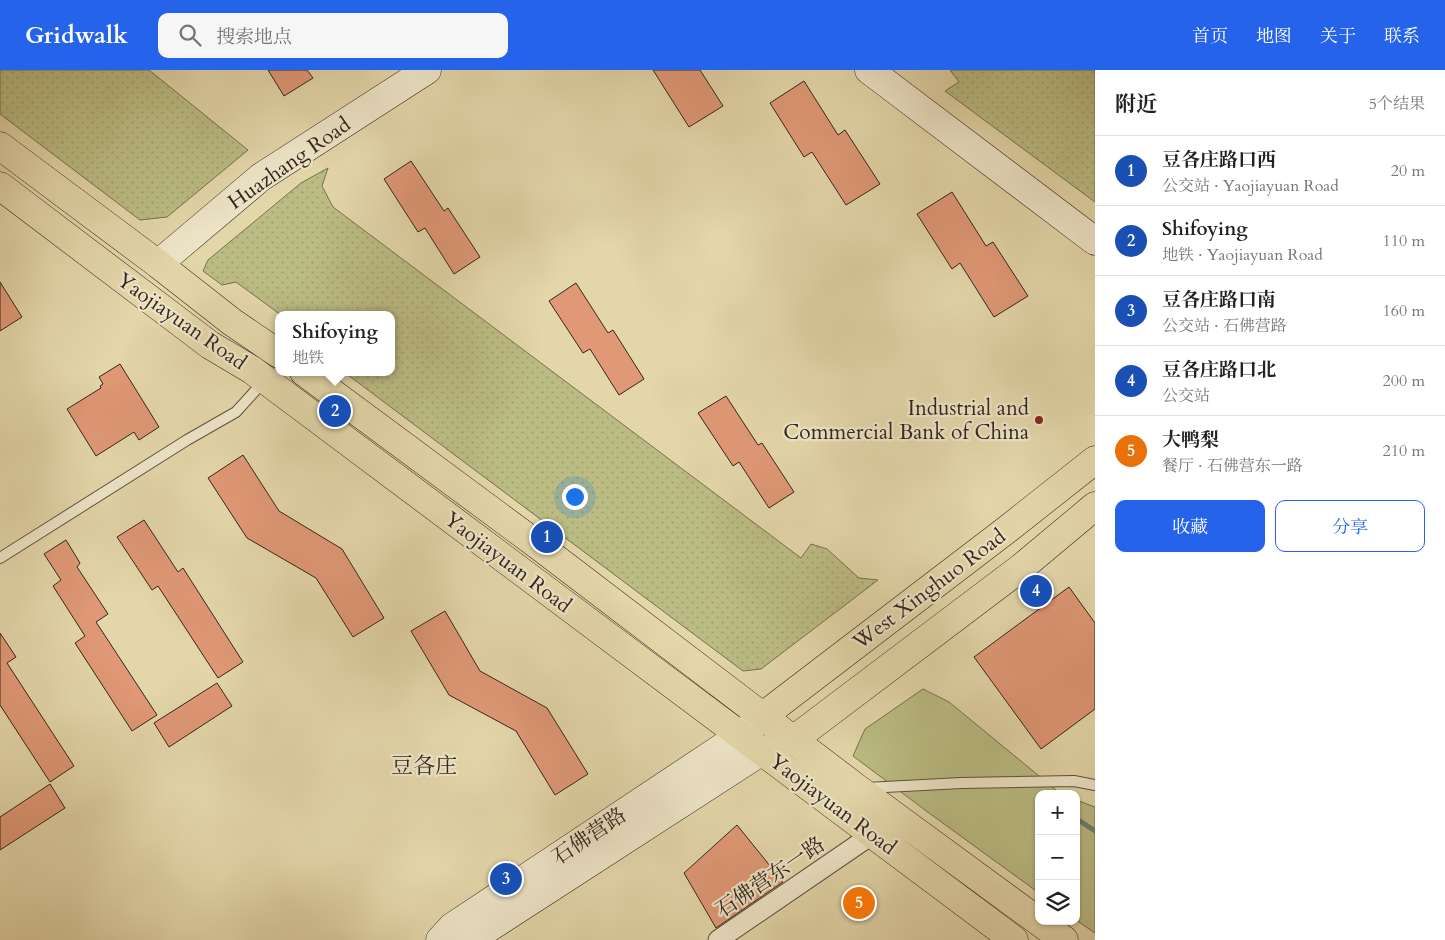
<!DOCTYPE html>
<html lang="zh">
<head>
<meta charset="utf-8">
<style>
  body { margin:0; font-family:Cardo,"Noto Serif SC",serif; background:#f6f6f6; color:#222 }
  .controls { position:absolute; right:15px; bottom:15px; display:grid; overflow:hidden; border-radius:10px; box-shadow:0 1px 4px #0004 }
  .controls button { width:45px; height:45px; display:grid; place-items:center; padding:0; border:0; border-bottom:1px solid #e0e0e0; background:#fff; color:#222; font:25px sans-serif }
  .you { position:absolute; left:574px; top:426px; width:18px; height:18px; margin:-12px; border:4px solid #fff; border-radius:50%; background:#1a73e8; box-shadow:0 0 0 8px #1a73e833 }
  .badge { display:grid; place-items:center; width:32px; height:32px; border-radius:50%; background:#2563eb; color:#fff; font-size:16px; font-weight:700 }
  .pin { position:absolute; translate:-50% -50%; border:2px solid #fff; box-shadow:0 1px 5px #0006 }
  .popup { position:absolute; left:275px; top:241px; width:120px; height:65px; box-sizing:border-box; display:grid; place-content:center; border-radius:10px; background:#fff; filter:drop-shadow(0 1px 4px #0005); font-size:16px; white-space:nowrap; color:#767676 }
  .popup b { font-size:19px; color:#222 }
  .popup::after { content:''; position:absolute; left:50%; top:100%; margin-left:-10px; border:10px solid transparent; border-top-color:#fff }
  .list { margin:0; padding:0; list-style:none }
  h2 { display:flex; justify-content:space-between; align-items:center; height:65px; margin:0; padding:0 20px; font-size:21px }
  h2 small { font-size:16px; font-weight:400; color:#767676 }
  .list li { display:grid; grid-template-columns:32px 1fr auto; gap:15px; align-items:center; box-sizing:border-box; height:70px; padding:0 20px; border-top:1px solid #e0e0e0 }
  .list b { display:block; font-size:19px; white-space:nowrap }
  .list p { margin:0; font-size:16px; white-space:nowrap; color:#767676 }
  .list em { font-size:16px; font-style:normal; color:#767676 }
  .actions { display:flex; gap:10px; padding:15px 20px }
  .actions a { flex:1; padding:11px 0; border:1px solid #2563eb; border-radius:10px; text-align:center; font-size:18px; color:#2563eb }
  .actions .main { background:#2563eb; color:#fff }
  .icon { flex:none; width:28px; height:28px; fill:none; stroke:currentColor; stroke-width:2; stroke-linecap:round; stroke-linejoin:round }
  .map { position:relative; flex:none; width:1095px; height:870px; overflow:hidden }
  header { display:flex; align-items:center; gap:30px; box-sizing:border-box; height:70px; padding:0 25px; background:#2563eb; color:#fff }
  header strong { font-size:24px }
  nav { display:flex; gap:28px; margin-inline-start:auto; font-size:18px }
  .search { width:350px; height:45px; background:#f6f6f6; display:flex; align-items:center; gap:12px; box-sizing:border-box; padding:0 18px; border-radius:10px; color:#767676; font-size:19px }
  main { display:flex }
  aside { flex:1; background:#fff }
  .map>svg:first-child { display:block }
  .grass { fill:#bbbc83; stroke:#777051 }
  .park { fill:url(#park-dots); stroke:#777051 }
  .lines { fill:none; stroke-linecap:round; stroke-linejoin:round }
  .stream { stroke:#6e7e73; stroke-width:5 }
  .building { fill:#e09876; stroke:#33251f }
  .lane-casing { stroke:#5f5142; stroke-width:12 }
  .street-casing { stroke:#5f5142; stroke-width:21 }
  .secondary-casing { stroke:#33251f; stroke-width:29 }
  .primary-casing { stroke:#33251f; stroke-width:29 }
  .lane { stroke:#ede4c7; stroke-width:10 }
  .street { stroke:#ede4c7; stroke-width:19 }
  .secondary { stroke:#ede4c7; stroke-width:28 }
  .primary { stroke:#e3d6a9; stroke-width:28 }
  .poi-dot { fill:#8f2418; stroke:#ede4c7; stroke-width:2 }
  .labels { text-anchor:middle; stroke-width:4.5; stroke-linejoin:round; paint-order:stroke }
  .street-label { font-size:21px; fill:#33251f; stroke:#ede4c7 }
  .poi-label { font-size:21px; fill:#33251f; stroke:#ede4c7; text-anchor:end }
  .neighbourhood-label { font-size:22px; fill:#33251f; stroke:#ede4c7 }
</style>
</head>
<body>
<header>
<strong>Gridwalk</strong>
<div class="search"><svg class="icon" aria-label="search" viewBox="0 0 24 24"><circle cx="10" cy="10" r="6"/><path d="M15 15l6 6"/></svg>搜索地点</div>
<nav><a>首页</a><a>地图</a><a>关于</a><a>联系</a></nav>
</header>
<main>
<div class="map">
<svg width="1095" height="870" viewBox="0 0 1095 870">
  <defs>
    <pattern id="park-dots" width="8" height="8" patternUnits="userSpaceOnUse" patternTransform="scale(1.25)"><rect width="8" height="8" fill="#bbbc83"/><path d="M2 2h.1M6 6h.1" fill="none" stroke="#a1a171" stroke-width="1.8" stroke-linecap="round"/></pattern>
  </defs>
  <rect width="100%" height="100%" fill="#e3d6a9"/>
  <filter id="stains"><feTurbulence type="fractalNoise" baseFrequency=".004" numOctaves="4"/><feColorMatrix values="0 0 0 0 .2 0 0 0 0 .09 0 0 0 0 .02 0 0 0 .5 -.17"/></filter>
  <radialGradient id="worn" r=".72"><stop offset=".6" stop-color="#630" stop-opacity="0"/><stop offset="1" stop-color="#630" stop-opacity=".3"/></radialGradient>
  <path class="grass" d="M 923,619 L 949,632 L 1061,724 L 1039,724 L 1039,823 L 929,743 L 853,686 L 865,659 Z
    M 1076,730 L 1095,737 L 1095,863 L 1076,850 Z"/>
  <path class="park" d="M 0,0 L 149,0 L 248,80 L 167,147 L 140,150 L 0,44 Z
    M 950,0 L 1095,0 L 1095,132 L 945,21 L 959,12 Z
    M 328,98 L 322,116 L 333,137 L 801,488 L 811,474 L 827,479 L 859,508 L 878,510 L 761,599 L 743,601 L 344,302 L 391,302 L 391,245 L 281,245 L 236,212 L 222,215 L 203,201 L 208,190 L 301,113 Z"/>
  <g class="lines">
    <path class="stream" d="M 1077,749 L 1095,761"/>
  </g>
  <path class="building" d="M 268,0 L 307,0 L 313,8 L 284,26 Z
    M 653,0 L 700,0 L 723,36 L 689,57 Z
    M 804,11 L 838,65 L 845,60 L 880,114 L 846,135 L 812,82 L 804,87 L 770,33 Z
    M 411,91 L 444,141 L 448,138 L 480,187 L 454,204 L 425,158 L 418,162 L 384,109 Z
    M 952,122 L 986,176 L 993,172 L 1028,226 L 994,247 L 960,193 L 952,199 L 917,144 Z
    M 0,212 L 22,247 L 0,261 Z
    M 576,213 L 608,263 L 613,260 L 644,309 L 619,325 L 590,279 L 583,283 L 549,231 Z
    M 120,294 L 159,357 L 139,370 L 134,362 L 96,386 L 67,339 L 101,318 L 100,316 L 103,314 L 99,307 Z
    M 726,326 L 758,375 L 762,373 L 794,422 L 769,438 L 739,392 L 733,396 L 698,343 Z
    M 243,385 L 279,441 L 342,479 L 384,548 L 353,567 L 316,508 L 247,468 L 208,408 Z
    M 144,450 L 178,502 L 183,498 L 243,592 L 218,608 L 158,516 L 152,520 L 117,467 Z
    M 66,470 L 80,493 L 77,497 L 108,544 L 96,552 L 157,645 L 132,661 L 75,573 L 85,566 L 53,516 L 61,510 L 44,484 Z
    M 1069,517 L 1095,553 L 1095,639 L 1041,679 L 974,587 Z
    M 445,541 L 480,601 L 547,638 L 588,704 L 555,725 L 516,661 L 449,625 L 411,561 Z
    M 0,563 L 16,587 L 7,593 L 74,696 L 50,712 L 0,635 Z
    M 217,613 L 232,636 L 169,677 L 154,653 Z
    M 50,714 L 65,738 L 0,780 L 0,747 Z
    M 737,755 L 783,812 L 716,858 L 684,803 Z"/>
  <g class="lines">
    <g class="lane-casing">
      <path id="lane" d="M 0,488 L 187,370 L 236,342 L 264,311
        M 866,718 L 961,713 L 1074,711 L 1095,715"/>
    </g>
    <g class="street-casing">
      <path id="street" d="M 718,870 L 873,764"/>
    </g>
    <g class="secondary-casing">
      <path id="secondary" d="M 869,0 L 1095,171
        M 158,194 L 261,107 L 427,0
        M 440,870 L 452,857 L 741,665 L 763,646
        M 470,870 L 762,681 L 782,674"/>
    </g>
    <g class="primary-casing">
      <path id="primary" d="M 0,76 L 158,194 L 232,252 L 279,284
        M 0,116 L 210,275 L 252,300 L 1014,870
        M 304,302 L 539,476 L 858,719 L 1064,870
        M 763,646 L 1009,458 L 1095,390
        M 793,670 L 1022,497 L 1095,436"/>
    </g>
    <use href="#lane" class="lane"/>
    <use href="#street" class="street"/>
    <use href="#secondary" class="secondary"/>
    <use href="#primary" class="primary"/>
  </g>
  <circle class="poi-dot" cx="1039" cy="350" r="5"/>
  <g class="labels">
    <g class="street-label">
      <text transform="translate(289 93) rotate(-35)" y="7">Huazhang Road</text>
      <text transform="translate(182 251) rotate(35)" y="7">Yaojiayuan Road</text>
      <text transform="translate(508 492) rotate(37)" y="7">Yaojiayuan Road</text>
      <text transform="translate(929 519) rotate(-37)" y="7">West Xinghuo Road</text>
      <text transform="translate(833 734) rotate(37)" y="7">Yaojiayuan Road</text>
      <text transform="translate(589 766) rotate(-34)" y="7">石佛营路</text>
      <text transform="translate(770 807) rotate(-34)" y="7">石佛营东一路</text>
    </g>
    <g class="poi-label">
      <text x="1029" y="345">Industrial and<tspan x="1029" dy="24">Commercial Bank of China</tspan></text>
    </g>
    <g class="neighbourhood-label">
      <text x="424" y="703">豆各庄</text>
    </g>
  </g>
  <rect width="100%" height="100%" filter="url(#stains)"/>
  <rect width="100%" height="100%" fill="url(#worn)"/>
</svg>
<div class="controls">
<button>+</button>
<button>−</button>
<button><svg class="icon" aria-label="layers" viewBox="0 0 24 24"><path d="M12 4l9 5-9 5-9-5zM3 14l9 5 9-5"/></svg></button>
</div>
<div class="you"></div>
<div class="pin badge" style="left:547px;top:467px;background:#1a4fb4">1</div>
<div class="pin badge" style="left:335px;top:341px;background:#1a4fb4">2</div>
<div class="popup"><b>Shifoying</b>地铁</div>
<div class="pin badge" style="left:506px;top:809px;background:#1a4fb4">3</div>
<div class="pin badge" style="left:1036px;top:521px;background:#1a4fb4">4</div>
<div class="pin badge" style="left:859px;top:833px;background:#e8710a">5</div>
</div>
<aside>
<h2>附近<small>5个结果</small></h2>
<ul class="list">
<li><span class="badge" style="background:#1a4fb4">1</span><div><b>豆各庄路口西</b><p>公交站 · Yaojiayuan Road</p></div><em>20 m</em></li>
<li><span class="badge" style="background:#1a4fb4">2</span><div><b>Shifoying</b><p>地铁 · Yaojiayuan Road</p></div><em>110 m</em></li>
<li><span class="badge" style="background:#1a4fb4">3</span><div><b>豆各庄路口南</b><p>公交站 · 石佛营路</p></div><em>160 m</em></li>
<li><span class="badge" style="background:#1a4fb4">4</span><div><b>豆各庄路口北</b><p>公交站</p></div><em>200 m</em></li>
<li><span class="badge" style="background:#e8710a">5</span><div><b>大鸭梨</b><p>餐厅 · 石佛营东一路</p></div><em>210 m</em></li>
</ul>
<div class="actions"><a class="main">收藏</a><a>分享</a></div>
</aside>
</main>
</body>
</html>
